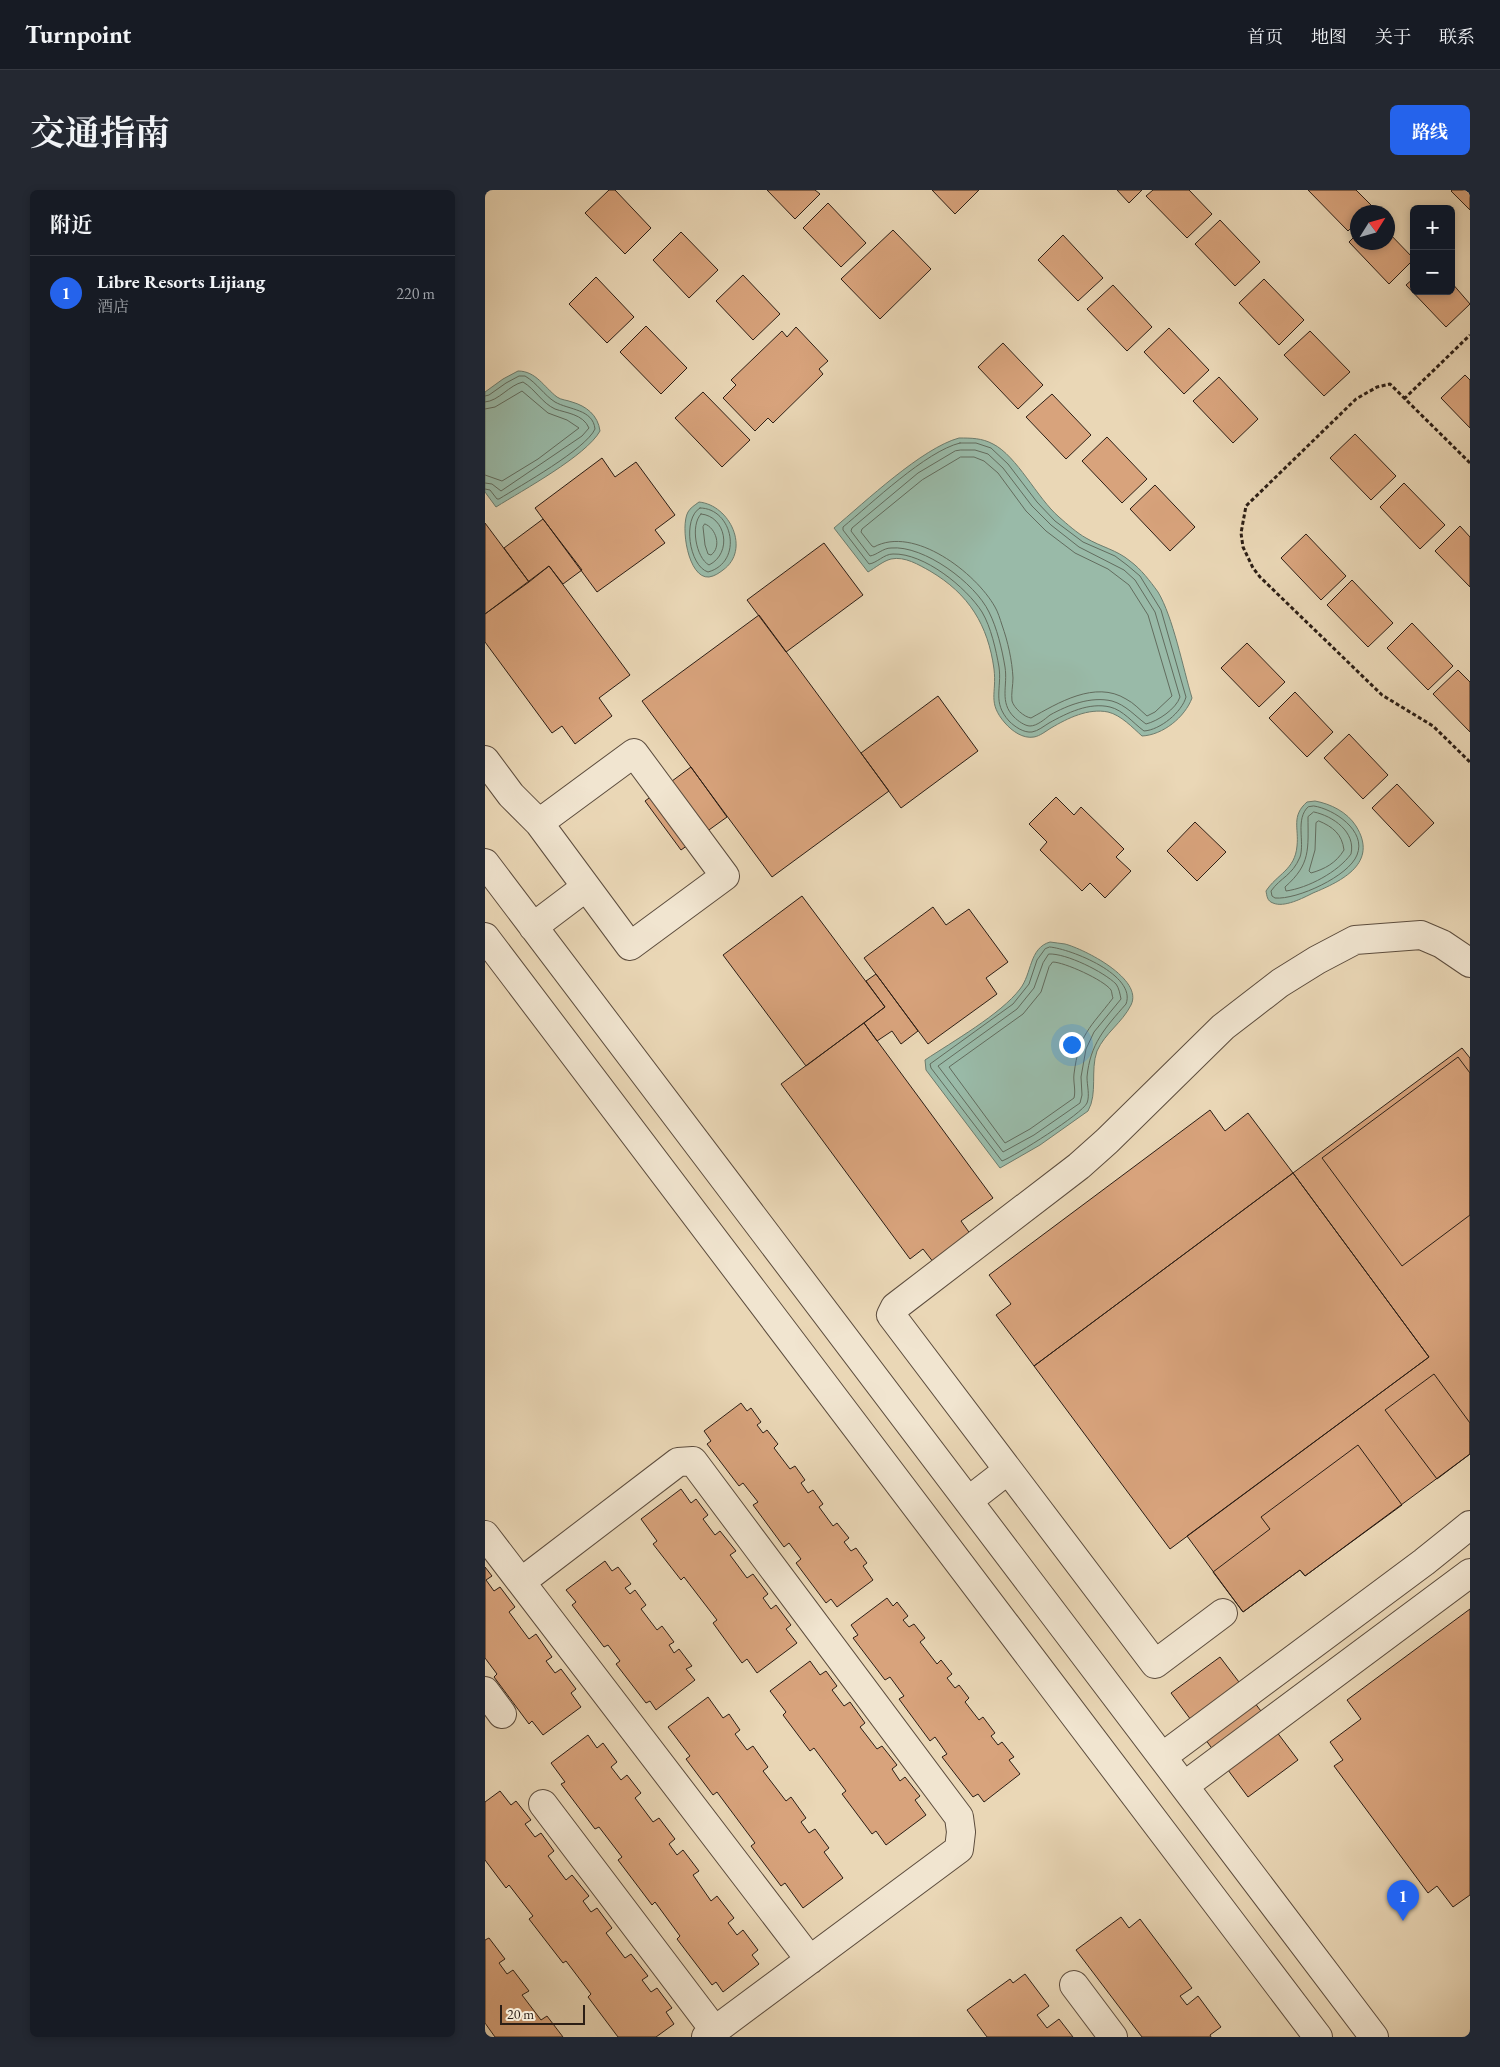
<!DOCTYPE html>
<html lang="zh">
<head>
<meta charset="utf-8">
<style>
  body { margin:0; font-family:"EB Garamond","Noto Serif SC",serif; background:#242831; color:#f1f3f6 }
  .controls { position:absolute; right:15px; top:15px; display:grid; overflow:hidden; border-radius:8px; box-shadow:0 2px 8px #0003 }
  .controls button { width:45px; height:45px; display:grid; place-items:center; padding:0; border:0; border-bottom:1px solid #363941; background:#171b24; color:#f1f3f6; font:25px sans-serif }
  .compass { position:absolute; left:865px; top:15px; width:45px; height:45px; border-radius:50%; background:#171b24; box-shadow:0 2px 8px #0003; rotate:53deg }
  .scale { position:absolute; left:15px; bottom:12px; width:85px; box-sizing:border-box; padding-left:5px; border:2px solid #2c1e15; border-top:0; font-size:14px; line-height:18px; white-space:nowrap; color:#2c1e15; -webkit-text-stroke:4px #f1e5d0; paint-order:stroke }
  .you { position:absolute; left:586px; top:854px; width:18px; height:18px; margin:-12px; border:4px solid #fff; border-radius:50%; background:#1a73e8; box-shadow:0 0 0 8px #1a73e833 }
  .badge { display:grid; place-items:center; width:32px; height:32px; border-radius:50%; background:#2563eb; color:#fff; font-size:16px; font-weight:700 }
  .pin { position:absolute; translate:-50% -41px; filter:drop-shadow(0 1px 2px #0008) }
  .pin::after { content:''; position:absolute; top:26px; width:18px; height:15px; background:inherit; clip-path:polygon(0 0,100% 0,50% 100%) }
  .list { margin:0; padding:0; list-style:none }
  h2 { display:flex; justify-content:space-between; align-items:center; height:65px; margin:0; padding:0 20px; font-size:21px }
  h2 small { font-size:16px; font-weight:400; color:#9ea1a6 }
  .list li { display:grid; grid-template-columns:32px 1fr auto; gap:15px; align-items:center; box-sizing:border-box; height:75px; padding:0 20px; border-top:1px solid #363941 }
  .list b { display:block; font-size:19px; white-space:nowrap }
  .list p { margin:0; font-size:16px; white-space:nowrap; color:#9ea1a6 }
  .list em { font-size:16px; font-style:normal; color:#9ea1a6 }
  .map { position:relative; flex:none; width:985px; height:1847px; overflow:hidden; border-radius:8px }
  header { display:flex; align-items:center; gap:30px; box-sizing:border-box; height:70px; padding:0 25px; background:#171b24; border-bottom:1px solid #363941 }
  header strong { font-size:24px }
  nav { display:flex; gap:28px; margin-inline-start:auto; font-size:18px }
  .intro { display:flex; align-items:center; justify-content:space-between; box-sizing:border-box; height:120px; padding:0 30px }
  h1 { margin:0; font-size:35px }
  .button { padding:12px 22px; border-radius:8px; background:#2563eb; color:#fff; font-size:18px; font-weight:700 }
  main { display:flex; gap:30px; padding:0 30px }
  aside { flex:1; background:#171b24; border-radius:8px; box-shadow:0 2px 8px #0003 }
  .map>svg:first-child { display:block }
  .water { fill:#99baa8; stroke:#6d7c6d }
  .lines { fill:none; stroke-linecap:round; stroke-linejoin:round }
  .shore { stroke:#626c5e; stroke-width:1 }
  .building { fill:#d8a37c; stroke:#2c1e15 }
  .minor-casing { stroke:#5c4c3d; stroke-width:30 }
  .path { stroke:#2c1e15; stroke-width:3; stroke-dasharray:4 2.5; stroke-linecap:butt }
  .minor { stroke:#f1e5d0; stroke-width:28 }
</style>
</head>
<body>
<header>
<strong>Turnpoint</strong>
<nav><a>首页</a><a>地图</a><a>关于</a><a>联系</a></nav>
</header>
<div class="intro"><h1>交通指南</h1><a class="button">路线</a></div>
<main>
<aside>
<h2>附近<small></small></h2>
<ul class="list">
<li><span class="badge">1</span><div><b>Libre Resorts Lijiang</b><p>酒店</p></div><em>220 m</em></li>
</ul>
</aside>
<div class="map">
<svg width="985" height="1847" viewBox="0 0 985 1847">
  <rect width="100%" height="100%" fill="#ead7b6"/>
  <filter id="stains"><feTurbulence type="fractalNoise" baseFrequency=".004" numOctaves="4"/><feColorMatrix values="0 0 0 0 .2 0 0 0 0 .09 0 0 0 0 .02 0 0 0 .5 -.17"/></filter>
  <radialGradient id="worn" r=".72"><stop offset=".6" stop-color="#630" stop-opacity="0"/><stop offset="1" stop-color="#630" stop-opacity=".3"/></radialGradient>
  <path class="water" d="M 33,181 C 51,181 59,197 72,207 C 76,210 82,210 87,212 C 101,216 113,225 115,241 C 101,266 38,300 11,317 L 0,302 L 0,202 L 18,189 Z
    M 474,248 C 486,248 497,248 508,254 C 532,266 552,308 574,327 C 582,334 592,343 601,348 C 616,357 632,360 645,371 C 656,379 665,391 673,402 C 688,427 698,478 707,508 C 700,527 678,545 657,546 C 648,538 636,525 623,522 C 603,518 583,528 566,538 C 561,541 555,546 549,547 C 538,549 527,541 520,533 C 502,512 512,504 509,479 C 503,435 484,404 445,381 C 434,375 420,366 406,369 C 398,371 390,378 383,382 L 349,338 C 380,312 437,258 474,248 Z
    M 214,312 C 245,315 266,360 238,380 C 234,383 230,386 224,387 C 203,389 195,336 203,322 C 205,318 210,315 214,312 Z
    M 830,611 C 846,614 862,622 871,636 C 894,673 857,691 828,703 C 818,708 799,718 788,713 C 782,711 782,706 781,701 C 792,684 810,680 812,656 C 814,638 806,626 822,612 Z
    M 565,752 C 570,753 575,753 580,754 C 599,759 659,789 646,815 C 637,833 620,843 612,861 C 605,881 613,903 603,921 L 555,955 L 515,978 L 441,880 L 440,870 C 467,852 516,824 535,799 C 547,784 544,758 565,752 Z"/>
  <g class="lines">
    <path class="shore" d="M 0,206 L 4,205 L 21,193 L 34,186 L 40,186 C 52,193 59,205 70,212 C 84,220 108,219 110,239 C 101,259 35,296 14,309 L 12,309 L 5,300 L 0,299
      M 0,212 C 14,211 24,195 38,192 C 50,199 57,213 70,219 C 81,223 98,224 104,238 L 97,246 L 16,301 L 7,294 L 0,293
      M 0,219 L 10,217 L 37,201 L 63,223 L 82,230 L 94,238 L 53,269 L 17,291 L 0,285
      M 475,253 L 491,253 L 506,258 L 523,274 L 552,312 L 570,331 L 598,352 L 630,366 L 642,375 L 655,386 L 676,420 L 701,507 C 697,522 675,540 659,541 C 648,533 638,520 625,517 C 604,512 582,523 564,533 C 559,536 553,541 547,542 C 539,543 530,537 524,531 C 507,512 517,499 514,477 C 511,460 506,437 497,422 C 481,397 439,363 408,364 C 399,364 392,373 384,374 L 358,340 L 358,337 C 386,314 441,261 475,253 Z
      M 476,260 L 490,260 L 503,264 L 518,278 L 547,316 L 566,335 L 594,357 L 639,380 L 650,390 L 670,422 L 695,507 C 691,519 673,531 661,534 C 650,526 641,515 627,511 C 606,506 583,515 565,525 C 560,529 552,536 545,536 C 540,536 533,531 529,527 C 514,512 523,496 520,477 C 517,459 512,438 504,422 C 490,393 439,355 406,358 C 398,358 392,365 385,366 L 366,341 L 367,338 L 433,283 L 470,261 Z
      M 476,267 L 489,267 L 499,271 L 513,283 L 541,321 L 561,341 L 590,363 L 623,379 L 644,395 L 663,425 L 687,506 L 670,522 L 662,526 C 655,520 649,513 641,509 C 610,490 573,513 546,528 C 539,527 529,518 527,511 C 526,504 528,495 528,488 C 527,470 523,452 517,435 C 515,429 513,422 510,417 C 491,383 429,335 389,357 L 387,356 L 376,342 L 377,339 L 437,290 Z
      M 215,318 C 248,318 259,372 223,382 C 204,376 197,328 215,318 Z
      M 216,324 C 241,326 248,363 224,375 C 211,368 205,335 216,324 Z
      M 220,334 C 231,338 237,357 226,365 L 223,364 L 220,355 L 218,337 Z
      M 829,616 C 849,619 882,641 872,665 C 864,686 812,710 790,708 L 787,706 L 786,701 C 796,687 807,686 815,667 C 820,652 810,629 823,617 Z
      M 829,622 C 848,626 871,642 866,664 C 853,682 823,698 801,701 L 800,697 C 826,674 823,659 823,627 Z
      M 834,631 C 848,637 857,644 859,660 C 851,673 840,679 826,683 L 824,681 L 830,660 L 831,633 Z
      M 565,757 C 586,759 652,785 641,814 C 620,838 605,854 602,887 C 602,896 605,905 602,913 C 597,924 530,966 517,971 L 446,878 L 445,874 L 528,814 L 544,794 L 552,770 L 560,759 Z
      M 564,764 C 581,763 619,782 631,794 C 634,798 635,804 636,809 L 609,842 L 601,859 L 596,887 L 597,905 L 595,913 L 549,945 L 518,962 L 453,876 L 532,819 L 549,798 L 558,773 Z
      M 568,772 C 579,772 619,790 626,800 C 627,802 627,806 628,808 C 605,838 594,844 589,884 C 588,892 591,900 589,908 L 545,939 L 520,953 L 464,877 L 538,824 L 556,802 L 564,777 Z"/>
  </g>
  <path class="building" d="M 124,0 L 130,0 L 166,38 L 140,64 L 100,23 Z
    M 282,0 L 330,0 L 335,4 L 310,29 Z
    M 447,0 L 494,0 L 470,24 Z
    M 632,0 L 657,0 L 644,13 Z
    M 668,0 L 704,0 L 727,24 L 702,48 L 661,6 Z
    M 823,0 L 871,0 L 888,17 L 882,22 L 872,22 L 872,32 L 863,41 Z
    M 967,0 L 985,0 L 985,20 L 966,1 Z
    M 343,13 L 381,53 L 356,77 L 318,38 Z
    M 735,30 L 775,72 L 750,96 L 710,54 Z
    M 408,40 L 446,79 L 395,129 L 356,89 Z
    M 902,41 L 929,69 L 904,94 L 864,52 L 872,44 L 872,52 L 902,52 Z
    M 196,42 L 233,80 L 204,108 L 168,70 Z
    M 578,45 L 618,88 L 593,111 L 553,70 Z
    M 258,85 L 295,124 L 268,150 L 231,111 Z
    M 111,87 L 149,127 L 122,153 L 84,114 Z
    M 929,88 L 929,101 L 966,101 L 966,92 L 985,114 L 961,137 L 921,95 Z
    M 779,89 L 819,130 L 794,155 L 754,113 Z
    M 628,95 L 667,137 L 642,161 L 602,119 Z
    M 161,136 L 202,178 L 176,204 L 135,162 Z
    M 311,137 L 343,171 L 334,179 L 338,184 L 288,233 L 283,228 L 270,241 L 238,208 L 251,195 L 246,190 L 297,141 L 302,147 Z
    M 684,138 L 724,180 L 699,204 L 659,162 Z
    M 825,141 L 865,182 L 839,206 L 799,165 Z
    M 518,153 L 558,195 L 533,219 L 493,177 Z
    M 980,185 L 985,190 L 985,238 L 956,208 Z
    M 734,187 L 773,229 L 748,253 L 708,211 Z
    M 218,202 L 265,250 L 237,277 L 190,228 Z
    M 567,204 L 606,245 L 581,269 L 541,227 Z
    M 870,244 L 911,286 L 886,310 L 845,268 Z
    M 622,247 L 662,289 L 637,313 L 597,271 Z
    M 117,268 L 130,287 L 151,272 L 190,325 L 170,340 L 180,353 L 112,402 L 50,318 Z
    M 919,293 L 960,335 L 935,359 L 895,317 Z
    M 670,295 L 710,337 L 685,361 L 645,319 Z
    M 58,329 L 97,380 L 78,394 L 64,376 L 44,392 L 19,358 Z
    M 0,333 L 44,392 L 0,424 Z
    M 975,336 L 985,347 L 985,397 L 950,361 Z
    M 821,344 L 861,386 L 836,410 L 796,368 Z
    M 339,353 L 378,405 L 301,462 L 262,410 Z
    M 64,376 L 145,485 L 114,508 L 127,526 L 90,554 L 77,536 L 67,543 L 0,452 L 0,424 Z
    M 867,390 L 908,433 L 883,457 L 842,415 Z
    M 274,425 L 404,601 L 287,687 L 157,511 Z
    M 927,433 L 968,476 L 943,500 L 902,458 Z
    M 762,453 L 800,492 L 774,517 L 736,478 Z
    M 973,480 L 985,492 L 985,542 L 948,504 Z
    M 810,502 L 848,542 L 822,567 L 784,528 Z
    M 453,506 L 493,561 L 416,618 L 376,563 Z
    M 864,544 L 903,585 L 878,609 L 839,568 Z
    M 206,577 L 242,627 L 196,660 L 160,611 Z
    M 912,594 L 949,633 L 924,657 L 887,618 Z
    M 571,607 L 589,625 L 596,617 L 639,659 L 631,667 L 646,681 L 620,708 L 605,693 L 597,701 L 555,660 L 562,652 L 544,634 Z
    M 710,632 L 741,662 L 712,691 L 682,661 Z
    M 317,706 L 400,817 L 321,876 L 238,765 Z
    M 448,717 L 461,735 L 484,719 L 523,772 L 501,788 L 512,804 L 443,854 L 379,768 Z
    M 391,784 L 433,841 L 416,854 L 407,841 L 392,851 L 379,833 L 400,817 L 381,791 Z
    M 379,833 L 508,1008 L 476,1031 L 486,1045 L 449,1073 L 438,1059 L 425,1069 L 296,894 Z
    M 977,858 L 985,868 L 985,1264 L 820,1386 L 815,1380 L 758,1422 L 702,1346 L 944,1167 L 808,983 Z
    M 973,867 L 985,883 L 985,1025 L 917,1076 L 837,968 Z
    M 725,920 L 740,941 L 763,923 L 808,983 L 549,1176 L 511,1125 L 526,1114 L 504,1085 Z
    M 808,983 L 944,1167 L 685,1359 L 549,1176 Z
    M 949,1184 L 985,1233 L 985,1264 L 952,1289 L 900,1220 Z
    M 256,1213 L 262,1221 L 266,1218 L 276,1232 L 272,1235 L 278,1243 L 282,1240 L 293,1254 L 289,1258 L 305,1279 L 310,1276 L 320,1290 L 316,1293 L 323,1303 L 328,1300 L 338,1314 L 334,1317 L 348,1336 L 352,1333 L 364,1348 L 359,1352 L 366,1361 L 371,1358 L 382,1373 L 378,1376 L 388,1390 L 352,1417 L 346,1409 L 341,1413 L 311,1373 L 316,1369 L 304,1353 L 299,1357 L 268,1315 L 273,1312 L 258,1293 L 254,1296 L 222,1254 L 226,1251 L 219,1241 Z
    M 873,1255 L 917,1315 L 820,1386 L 815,1380 L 758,1422 L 728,1382 L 785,1339 L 776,1327 Z
    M 196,1299 L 206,1313 L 211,1309 L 223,1325 L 218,1329 L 230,1345 L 235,1341 L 251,1361 L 245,1365 L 262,1388 L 268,1384 L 283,1404 L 278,1408 L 286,1419 L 291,1415 L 306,1435 L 301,1439 L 312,1453 L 272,1483 L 262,1469 L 257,1473 L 228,1433 L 232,1430 L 199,1387 L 196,1390 L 168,1354 L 172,1351 L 156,1329 Z
    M 120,1371 L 127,1381 L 133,1377 L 146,1394 L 140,1398 L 145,1404 L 150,1400 L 161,1415 L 156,1419 L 172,1440 L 177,1436 L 189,1452 L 184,1455 L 189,1463 L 194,1459 L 207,1476 L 201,1479 L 210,1490 L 171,1520 L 165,1511 L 161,1513 L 131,1474 L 135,1471 L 123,1455 L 119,1457 L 87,1415 L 91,1412 L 81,1400 Z
    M 0,1377 L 7,1386 L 1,1390 L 9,1401 L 15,1397 L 30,1417 L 24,1422 L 44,1449 L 51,1444 L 67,1467 L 61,1471 L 70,1483 L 76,1479 L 91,1499 L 86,1503 L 96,1517 L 58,1545 L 47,1531 L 44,1534 L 9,1487 L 12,1484 L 0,1468 Z
    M 402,1408 L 408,1416 L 412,1412 L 423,1426 L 418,1430 L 424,1437 L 429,1434 L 440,1448 L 435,1452 L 452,1474 L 456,1470 L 467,1484 L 462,1488 L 470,1498 L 474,1495 L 484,1508 L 480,1512 L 494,1530 L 498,1527 L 510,1543 L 506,1546 L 513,1555 L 517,1552 L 529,1567 L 524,1570 L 535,1584 L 499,1612 L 493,1604 L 488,1607 L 457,1567 L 462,1564 L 450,1547 L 445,1551 L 414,1509 L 419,1506 L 405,1487 L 400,1490 L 368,1448 L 373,1445 L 366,1435 Z
    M 985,1419 L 985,1705 L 968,1717 L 952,1696 L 943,1703 L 849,1576 L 858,1570 L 845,1552 L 876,1529 L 862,1510 Z
    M 735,1467 L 813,1570 L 763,1607 L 686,1503 Z
    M 325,1471 L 335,1485 L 341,1481 L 352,1496 L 347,1500 L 359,1516 L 365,1512 L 380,1533 L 375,1537 L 392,1559 L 397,1556 L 412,1575 L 407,1579 L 415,1591 L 420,1587 L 435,1606 L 430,1610 L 441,1625 L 401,1655 L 391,1641 L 387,1644 L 357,1604 L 361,1601 L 329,1558 L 325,1561 L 298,1525 L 301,1522 L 285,1501 Z
    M 223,1507 L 238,1528 L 244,1524 L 255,1540 L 250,1544 L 262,1560 L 268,1556 L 283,1577 L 278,1581 L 301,1611 L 306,1607 L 321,1628 L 316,1632 L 324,1643 L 330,1639 L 344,1658 L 339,1662 L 358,1688 L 318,1718 L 300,1693 L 296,1696 L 266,1656 L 270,1653 L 232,1602 L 228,1605 L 201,1569 L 205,1566 L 183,1537 Z
    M 103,1545 L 112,1558 L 118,1553 L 132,1572 L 126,1577 L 136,1590 L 142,1585 L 156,1603 L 150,1608 L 168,1632 L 174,1628 L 190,1649 L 184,1654 L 192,1665 L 198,1660 L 214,1681 L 208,1685 L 226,1711 L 232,1706 L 249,1728 L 243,1733 L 252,1745 L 258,1740 L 273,1760 L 267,1765 L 274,1774 L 238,1802 L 231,1792 L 227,1795 L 192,1749 L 195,1746 L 170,1712 L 167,1715 L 133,1670 L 137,1667 L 114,1637 L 110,1639 L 76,1594 L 80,1592 L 66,1573 Z
    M 15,1601 L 26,1615 L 31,1611 L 46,1630 L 40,1634 L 50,1647 L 56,1643 L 69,1661 L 63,1666 L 81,1690 L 87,1685 L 104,1706 L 98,1711 L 106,1722 L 112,1718 L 127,1738 L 121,1743 L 140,1768 L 146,1764 L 163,1786 L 157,1790 L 166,1802 L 172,1798 L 187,1818 L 181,1822 L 189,1834 L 171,1847 L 133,1847 L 103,1807 L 106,1804 L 81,1771 L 78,1773 L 44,1729 L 48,1726 L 24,1695 L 21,1698 L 0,1670 L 0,1612 Z
    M 636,1727 L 644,1738 L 655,1729 L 707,1798 L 695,1806 L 702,1815 L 713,1806 L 736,1837 L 725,1845 L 726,1847 L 657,1847 L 591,1760 Z
    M 4,1748 L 20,1769 L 14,1773 L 22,1784 L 28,1780 L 44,1801 L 37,1805 L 56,1830 L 62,1826 L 78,1847 L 10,1847 L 0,1833 L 0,1750 Z
    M 540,1784 L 564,1816 L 552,1825 L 562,1838 L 574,1829 L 588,1847 L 502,1847 L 482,1820 L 525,1789 L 528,1793 Z"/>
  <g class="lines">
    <g class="minor-casing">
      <path id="minor" d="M 149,563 L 240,686 L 145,756 L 54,633 Z
        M 0,570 L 26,605 L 54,633
        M 0,673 L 889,1847
        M 48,737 L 101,697
        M 0,747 L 833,1847
        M 483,1311 L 523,1280
        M 0,1345 L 325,1770
        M 36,1392 L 193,1272 L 208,1271 L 474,1627 L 476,1642 L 474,1659 L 221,1847
        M 738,1423 L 670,1474 L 406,1125 L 410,1117 L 594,976 L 622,951 L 738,837 L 795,793 L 832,770 L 870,750 L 936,745 L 957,754 L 985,773
        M 0,1501 L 17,1524
        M 677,1567 L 939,1372 L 985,1335
        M 699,1596 L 985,1383
        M 58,1614 L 230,1841
        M 589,1795 L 628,1847"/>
    </g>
    <path class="path" d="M 919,209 L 985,145
      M 985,273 L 905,194 L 892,197 L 871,209 L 761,316 L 756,343 L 758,357 L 768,378 L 775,387 L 897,505 L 948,536 L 985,572"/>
    <use href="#minor" class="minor"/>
  </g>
  <rect width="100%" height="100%" filter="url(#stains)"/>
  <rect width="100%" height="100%" fill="url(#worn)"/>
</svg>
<div class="controls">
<button>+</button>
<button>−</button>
</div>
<svg class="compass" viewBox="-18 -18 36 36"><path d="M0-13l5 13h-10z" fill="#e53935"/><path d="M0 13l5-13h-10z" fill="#9ea1a6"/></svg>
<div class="scale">20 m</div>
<div class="you"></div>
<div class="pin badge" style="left:918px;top:1731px">1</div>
</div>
</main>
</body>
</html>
